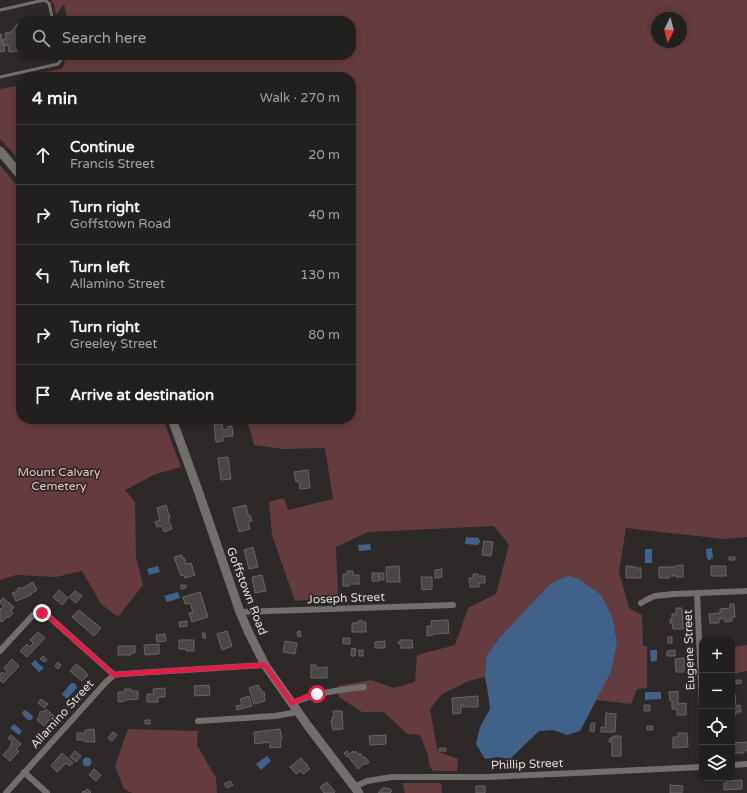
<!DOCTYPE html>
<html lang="en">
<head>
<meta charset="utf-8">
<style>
  body { margin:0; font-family:"Varela Round",sans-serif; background:#2a2728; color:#f1f3f6 }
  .controls { position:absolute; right:12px; bottom:12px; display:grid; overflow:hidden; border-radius:8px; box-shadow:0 2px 6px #0003 }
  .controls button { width:36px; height:36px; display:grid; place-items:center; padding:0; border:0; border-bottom:1px solid #3f3d3d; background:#221f1f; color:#f1f3f6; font:20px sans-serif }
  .compass { position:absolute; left:651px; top:12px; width:36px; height:36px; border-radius:50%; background:#221f1f; box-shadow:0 2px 6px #0003; rotate:186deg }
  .stop { position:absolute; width:12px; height:12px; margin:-9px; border:3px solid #e11d48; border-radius:50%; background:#fff }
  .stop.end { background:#e11d48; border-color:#fff; box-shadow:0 1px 4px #0008 }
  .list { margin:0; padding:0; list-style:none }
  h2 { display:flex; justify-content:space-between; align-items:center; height:52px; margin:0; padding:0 16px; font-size:17px }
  h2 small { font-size:13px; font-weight:400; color:#a2a2a4 }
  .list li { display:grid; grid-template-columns:26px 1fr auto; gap:12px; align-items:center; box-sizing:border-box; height:60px; padding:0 16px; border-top:1px solid #3f3d3d }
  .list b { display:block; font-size:15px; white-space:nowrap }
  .list p { margin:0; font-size:13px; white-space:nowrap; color:#a2a2a4 }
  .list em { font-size:13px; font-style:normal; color:#a2a2a4 }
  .icon { flex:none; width:22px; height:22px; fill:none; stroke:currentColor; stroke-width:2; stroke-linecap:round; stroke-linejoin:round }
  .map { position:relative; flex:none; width:747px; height:793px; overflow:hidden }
  .search { position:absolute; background:#221f1f; box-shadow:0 2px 6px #0003; left:16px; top:16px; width:340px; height:44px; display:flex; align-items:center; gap:10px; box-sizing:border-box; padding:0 14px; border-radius:16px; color:#a2a2a4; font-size:15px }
  .panel { position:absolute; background:#221f1f; box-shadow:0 2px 6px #0003; left:16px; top:72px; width:340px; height:352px; border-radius:16px }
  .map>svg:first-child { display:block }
  .green { fill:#643b3e; fill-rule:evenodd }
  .water { fill:#40628a }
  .building { fill:#4a4646; stroke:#6a6565 }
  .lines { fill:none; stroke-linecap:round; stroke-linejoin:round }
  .service { stroke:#736e6e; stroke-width:3 }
  .minor { stroke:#736e6e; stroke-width:6 }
  .secondary { stroke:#736e6e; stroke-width:9 }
  .route { stroke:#e11d48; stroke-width:5 }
  .labels { text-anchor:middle; stroke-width:3.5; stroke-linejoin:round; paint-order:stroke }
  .park-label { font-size:12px; fill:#f5bfc2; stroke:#2d2929 }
  .street-label { font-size:12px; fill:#dddada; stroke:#2d2929 }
</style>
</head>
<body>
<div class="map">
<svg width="747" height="793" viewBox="0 0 747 793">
  <rect width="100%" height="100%" fill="#2d2929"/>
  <path class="green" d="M 51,0 L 747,0 L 747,537 L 724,539 L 626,528 L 619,572 L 629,608 L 642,615 L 643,646 L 647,646 L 647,688 L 637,689 L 631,704 L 596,700 L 611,672 L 617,643 L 613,619 L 551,583 L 500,637 L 486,656 L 485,677 L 469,681 L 442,694 L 430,709 L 437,748 L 439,752 L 458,759 L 457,771 L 433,771 L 429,765 L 428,755 L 420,735 L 407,734 L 384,712 L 362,712 L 339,697 L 337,686 L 371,680 L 394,688 L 415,682 L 417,655 L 455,645 L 468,608 L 496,594 L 509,545 L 494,526 L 368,532 L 336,547 L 338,597 L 295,601 L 272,535 L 269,502 L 284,498 L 288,510 L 333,499 L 325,448 L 284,449 L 254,445 L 247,419 L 351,419 L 351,77 L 25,77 L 24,76 L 61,69 C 65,65 65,62 65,56 L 66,55 L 351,55 L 351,21 L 68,21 L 64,4 L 56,15 L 54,5 ZM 657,18 L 681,18 L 681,42 L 657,42 Z
    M 21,85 L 21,162 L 0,139 L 0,89 Z
    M 0,165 L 21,191 L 21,419 L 163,419 L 181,467 L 156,474 L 125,490 L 135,502 L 136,557 L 143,585 L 118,617 L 101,604 L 82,571 L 56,577 L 16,575 L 0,580 Z
    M 747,645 L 747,671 L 741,672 L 732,676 L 732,647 Z
    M 128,729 L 198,731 L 197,745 L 216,778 L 217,793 L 132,793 L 124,789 L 115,766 Z
    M 402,783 L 441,783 L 442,793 L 405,793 Z"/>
  <path class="water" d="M 466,537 L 479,538 L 479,540 L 480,540 L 480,543 L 479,543 L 478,545 L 465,544 Z
    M 370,544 L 371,550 L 359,551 L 358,545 Z
    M 712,548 L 713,558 L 711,558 L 711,560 L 708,560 L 708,559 L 707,559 L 706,549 Z
    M 645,549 L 652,549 L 652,563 L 645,563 Z
    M 158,566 L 160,572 L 149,575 L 147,569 Z
    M 569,576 L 579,579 L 601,595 L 613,619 L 617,643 L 611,672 L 580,731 L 567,735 L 553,730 L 539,731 L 510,759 L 498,757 L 485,759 L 476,744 L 480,727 L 490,709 L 488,693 L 485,677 L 486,656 L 500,637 L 551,583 Z
    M 178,592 L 180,598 L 167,602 L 164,596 Z
    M 650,650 L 657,650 L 657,661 L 651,662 Z
    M 35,660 L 44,668 L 39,672 L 31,664 Z
    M 71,683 L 74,683 L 76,685 L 76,686 L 77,688 L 68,698 L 66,698 L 62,695 L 62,694 Z
    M 645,692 L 661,692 L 661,699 L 645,700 Z
    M 25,710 L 32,715 L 33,718 L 31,720 L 28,720 L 22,714 L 23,711 Z
    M 14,724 L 22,731 L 19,735 L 10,728 Z
    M 267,756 L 271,761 L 261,770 L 256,764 Z
    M82.5 762a4.5 4.5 0 1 1 9 0a4.5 4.5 0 1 1-9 0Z"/>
  <path class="building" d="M 21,23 L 21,54 L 17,51 L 9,52 L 8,45 L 4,46 L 2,40 L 6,39 L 5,33 L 11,32 L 17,24 Z
    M 0,34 L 1,34 L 5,51 L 0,52 Z
    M 214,424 L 222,424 L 223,430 L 228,429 L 227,427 L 232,426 L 233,436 L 223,437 L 223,441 L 216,442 Z
    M 228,457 L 231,479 L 221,480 L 218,458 Z
    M 308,470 L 310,488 L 300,489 L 299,481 L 296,482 L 294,472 Z
    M 166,505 L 170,518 L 168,518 L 172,529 L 164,532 L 162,526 L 157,527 L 155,522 L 160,520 L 157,508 Z
    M 246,505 L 248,515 L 250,515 L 252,521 L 248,522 L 250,529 L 239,532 L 233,508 Z
    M 484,541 L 493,542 L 491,556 L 482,555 Z
    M 253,547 L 258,567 L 249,569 L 244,550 Z
    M 182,555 L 183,559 L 184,558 L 186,564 L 191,563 L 195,575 L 185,578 L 184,575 L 181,576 L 174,557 Z
    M 729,557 L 735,557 L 735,560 L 729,560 Z
    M 683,565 L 683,577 L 676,577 L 676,575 L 674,575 L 674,576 L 669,576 L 669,578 L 659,578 L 659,567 L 675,567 L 675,566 Z
    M 399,566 L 400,582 L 387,582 L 386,567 Z
    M 626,566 L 631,566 L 631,567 L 636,567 L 636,568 L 641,568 L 641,578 L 626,578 Z
    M 711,566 L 726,566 L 726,576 L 711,576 Z
    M 442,569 L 442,577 L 435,578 L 435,570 Z
    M 347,571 L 353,571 L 353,575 L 359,575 L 359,584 L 349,584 L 349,586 L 343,586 L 343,574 L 347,574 Z
    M 372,573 L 378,573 L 379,581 L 372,581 Z
    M 379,573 L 384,573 L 384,580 L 380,580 Z
    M 473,574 L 478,574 L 478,576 L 485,576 L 485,583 L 479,583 L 479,587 L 470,587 L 469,578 L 473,578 Z
    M 262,575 L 266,591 L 255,593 L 252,577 Z
    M 421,577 L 432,577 L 432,589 L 422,590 Z
    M 33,582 L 37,590 L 30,594 L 31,595 L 16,601 L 12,593 L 18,591 L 17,589 L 20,587 L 21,589 Z
    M 181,585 L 186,585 L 186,588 L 181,589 Z
    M 59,590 L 68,598 L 62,605 L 53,597 Z
    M 75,591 L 82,596 L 76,603 L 69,597 Z
    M 200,592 L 208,617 L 192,622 L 189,613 L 193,612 L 190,603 L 185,604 L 183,597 Z
    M 3,598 L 14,607 L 11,611 L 13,613 L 8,618 L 7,617 L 2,622 L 0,621 L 0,608 L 1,609 L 4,606 L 0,603 L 0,601 Z
    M 730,604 L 734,604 L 735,617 L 732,617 L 732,621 L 725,622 L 725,619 L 719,619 L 719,623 L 710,623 L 709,614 L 720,613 L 720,609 L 730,608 Z
    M 676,608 L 682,608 L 683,629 L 673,629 L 672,623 L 670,623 L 670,619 L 672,619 L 672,614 L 676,614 Z
    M 79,610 L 101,628 L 94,636 L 72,617 Z
    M 362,620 L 362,622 L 366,622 L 366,632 L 352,632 L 352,623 L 358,623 L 358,621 Z
    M 448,620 L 449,633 L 433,634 L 433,635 L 427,636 L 427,626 L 432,626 L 431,621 Z
    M 187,621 L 187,626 L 180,627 L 179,622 Z
    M 227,631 L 232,646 L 222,650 L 217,634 Z
    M 300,631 L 301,636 L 298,637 L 297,632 Z
    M 38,632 L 45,638 L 27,657 L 20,651 L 27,644 L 30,647 L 33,643 L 30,640 Z
    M 202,633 L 205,633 L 206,638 L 203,638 Z
    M 165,634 L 166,641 L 157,642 L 156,635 Z
    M 668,637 L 672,637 L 672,643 L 668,643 Z
    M 343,638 L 350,638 L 350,644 L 343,644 Z
    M 179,640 L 194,640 L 194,651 L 186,651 L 186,649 L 179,649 Z
    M 401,640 L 412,640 L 413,648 L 401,648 L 401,645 L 398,643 L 399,641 L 401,642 Z
    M 285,641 L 297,643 L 295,654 L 283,652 Z
    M 385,641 L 385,648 L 375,648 L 375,642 Z
    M 159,644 L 159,654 L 145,655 L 144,645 Z
    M 118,646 L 135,646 L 135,653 L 131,653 L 131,655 L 118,655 Z
    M 352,648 L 356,649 L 355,656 L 351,656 Z
    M 359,650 L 363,650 L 363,656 L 359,656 Z
    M 675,650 L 675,656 L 667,656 L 667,651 Z
    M 43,656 L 47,660 L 45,662 L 40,659 Z
    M 684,658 L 684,672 L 676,672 L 675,659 Z
    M 12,659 L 19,666 L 3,683 L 0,680 L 0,674 L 2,672 L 5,674 L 7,672 L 4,668 Z
    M 58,662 L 61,665 L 58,669 L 55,666 Z
    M 76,664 L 85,671 L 85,672 L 88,675 L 82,681 L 70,671 Z
    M 311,665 L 316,665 L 316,668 L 327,667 L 327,678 L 311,678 Z
    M 736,680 L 741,680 L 741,683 L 736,684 Z
    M 209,685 L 210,695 L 195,696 L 194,686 Z
    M 258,685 L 260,689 L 261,689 L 262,693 L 264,692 L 265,696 L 264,696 L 265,701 L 254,704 L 249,688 Z
    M 165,688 L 165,697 L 158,697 L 158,702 L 147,702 L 147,694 L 154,694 L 153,689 Z
    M 124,689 L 131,689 L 131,691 L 138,691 L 138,699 L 125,700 L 125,701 L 118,702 L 118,692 L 125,692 Z
    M 678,691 L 678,704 L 686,703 L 686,715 L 677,715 L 677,709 L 672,709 L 672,701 L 670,701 L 669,692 Z
    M 732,694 L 735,694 L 736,706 L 740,705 L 741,712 L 736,712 L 736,715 L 732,715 Z
    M 249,696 L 252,706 L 237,710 L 236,706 L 242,705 L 240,699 Z
    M 478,696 L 478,707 L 463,707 L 463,705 L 461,705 L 461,713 L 453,714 L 452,698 Z
    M 41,699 L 48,704 L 44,708 L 38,703 Z
    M 644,705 L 650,705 L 650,711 L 644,711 Z
    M 46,709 L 54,716 L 50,720 L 49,720 L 44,726 L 37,720 L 40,715 L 39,714 L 41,711 L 43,712 Z
    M 333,711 L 342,711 L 343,729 L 333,730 L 331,721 L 332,721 L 332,717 L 334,717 Z
    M 606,713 L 616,714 L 615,732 L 601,732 L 601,727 L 605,728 Z
    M 145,720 L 150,720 L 150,724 L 145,724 Z
    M 591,723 L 595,723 L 594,732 L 590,731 Z
    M 647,726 L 653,726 L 653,730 L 647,730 Z
    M 94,729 L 95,742 L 85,742 L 85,740 L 77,740 L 77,733 L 85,733 L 85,730 Z
    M 280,729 L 282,740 L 280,741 L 281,747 L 270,748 L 270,742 L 255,744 L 254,732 Z
    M 113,732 L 117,735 L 112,741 L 108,738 Z
    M 678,733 L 687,733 L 688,747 L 673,748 L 673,737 L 678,737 Z
    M 11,735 L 21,744 L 16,749 L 19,751 L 10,761 L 3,755 L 11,746 L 10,745 L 12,742 L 8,738 Z
    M 386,735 L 386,744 L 370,745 L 369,736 Z
    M 613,736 L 621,736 L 621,756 L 612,756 L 612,742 L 609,742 L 610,738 L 613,738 Z
    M 747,742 L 747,750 L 744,751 L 744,753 L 734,753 L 734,743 Z
    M 440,748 L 446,748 L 446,751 L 439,751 Z
    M 75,751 L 81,756 L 76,762 L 70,757 Z
    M 347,751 L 350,754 L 353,751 L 354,753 L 356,751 L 359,755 L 360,753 L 364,758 L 365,757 L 369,762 L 366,765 L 365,763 L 358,769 L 348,756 L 347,757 L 344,753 Z
    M 62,753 L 73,763 L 69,766 L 66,763 L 57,772 L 51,766 Z
    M 301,758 L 305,763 L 306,763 L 308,765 L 307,766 L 310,769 L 303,774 L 300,771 L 296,774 L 290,767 Z
    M 94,769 L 101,775 L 96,781 L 89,775 Z
    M 742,780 L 742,789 L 724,790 L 724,783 L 727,783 L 727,781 Z
    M 230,781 L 233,785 L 227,788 L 224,784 Z
    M 327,782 L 335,792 L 333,793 L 324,793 L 320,787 Z
    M 670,785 L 683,786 L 682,793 L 670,793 Z
    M 476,786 L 485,786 L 485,793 L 476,793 Z
    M 384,787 L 386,789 L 389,788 L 392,791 L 390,793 L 378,793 Z
    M 87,789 L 91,792 L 90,793 L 82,793 L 83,791 L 84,792 Z"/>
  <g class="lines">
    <path class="service" d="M 0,10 L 44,0 L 49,3 L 53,21
      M 0,77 L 58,64 L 61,60 L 60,55"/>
    <path class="minor" d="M 697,593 L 702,707
      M 641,603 L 648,599 L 655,596 L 674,594 L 747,591
      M 240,612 L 453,605
      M 0,651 L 33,615 C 38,613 42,613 47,615 L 114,675
      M 292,703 C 317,693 337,690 364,687
      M 198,721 L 275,716 L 298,712
      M 732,765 L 747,764
      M 24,772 L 47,793
      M 354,787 L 367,781 L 392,777 L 487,777 L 576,773 L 702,767
      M 6,793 L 106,682 L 114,675 L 121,674 L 265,665"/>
    <path class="secondary" d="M 0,151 L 21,176
      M 172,419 L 199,493 L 240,612 L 248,631 L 265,665 L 308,726 L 359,793"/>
  </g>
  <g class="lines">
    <path class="route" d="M 42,613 L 47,615 L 114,675 L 121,674 L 265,665 L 292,703 L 305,697 L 317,694"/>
  </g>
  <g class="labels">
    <g class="park-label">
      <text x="59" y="476">Mount Calvary<tspan x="59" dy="14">Cemetery</tspan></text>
    </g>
    <g class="street-label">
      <text transform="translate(247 591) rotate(69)" y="4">Goffstown Road</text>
      <text transform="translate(346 598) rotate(-2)" y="4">Joseph Street</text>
      <text transform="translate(689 650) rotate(-92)" y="4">Eugene Street</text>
      <text transform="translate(62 714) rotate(-48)" y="4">Allamino Street</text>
      <text transform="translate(527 764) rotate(-2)" y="4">Phillip Street</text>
    </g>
  </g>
</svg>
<div class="controls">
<button>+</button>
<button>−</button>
<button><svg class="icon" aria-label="locate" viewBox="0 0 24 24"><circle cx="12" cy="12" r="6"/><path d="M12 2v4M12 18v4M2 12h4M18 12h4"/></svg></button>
<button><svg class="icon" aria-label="layers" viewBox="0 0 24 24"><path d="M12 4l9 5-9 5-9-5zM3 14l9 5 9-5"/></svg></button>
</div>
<svg class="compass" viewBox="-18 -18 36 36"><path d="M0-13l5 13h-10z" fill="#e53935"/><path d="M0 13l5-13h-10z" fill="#a2a2a4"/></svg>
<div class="stop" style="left:317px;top:694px"></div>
<div class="stop end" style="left:42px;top:613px"></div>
<div class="search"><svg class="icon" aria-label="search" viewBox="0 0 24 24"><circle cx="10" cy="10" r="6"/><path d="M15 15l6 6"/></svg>Search here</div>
<section class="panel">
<h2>4 min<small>Walk · 270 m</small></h2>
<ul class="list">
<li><svg class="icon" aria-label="ahead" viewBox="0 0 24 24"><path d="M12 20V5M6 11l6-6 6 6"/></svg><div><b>Continue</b><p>Francis Street</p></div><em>20 m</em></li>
<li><svg class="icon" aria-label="right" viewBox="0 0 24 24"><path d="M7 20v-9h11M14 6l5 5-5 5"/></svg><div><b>Turn right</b><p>Goffstown Road</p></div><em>40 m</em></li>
<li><svg class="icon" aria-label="left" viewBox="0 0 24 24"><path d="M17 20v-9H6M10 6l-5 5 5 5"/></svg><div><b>Turn left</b><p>Allamino Street</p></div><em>130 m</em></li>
<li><svg class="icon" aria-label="right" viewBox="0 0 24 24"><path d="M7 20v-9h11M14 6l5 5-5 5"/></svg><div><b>Turn right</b><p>Greeley Street</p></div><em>80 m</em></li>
<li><svg class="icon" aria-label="arrive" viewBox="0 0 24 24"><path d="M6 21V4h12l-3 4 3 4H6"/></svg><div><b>Arrive at destination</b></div></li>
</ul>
</section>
</div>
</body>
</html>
